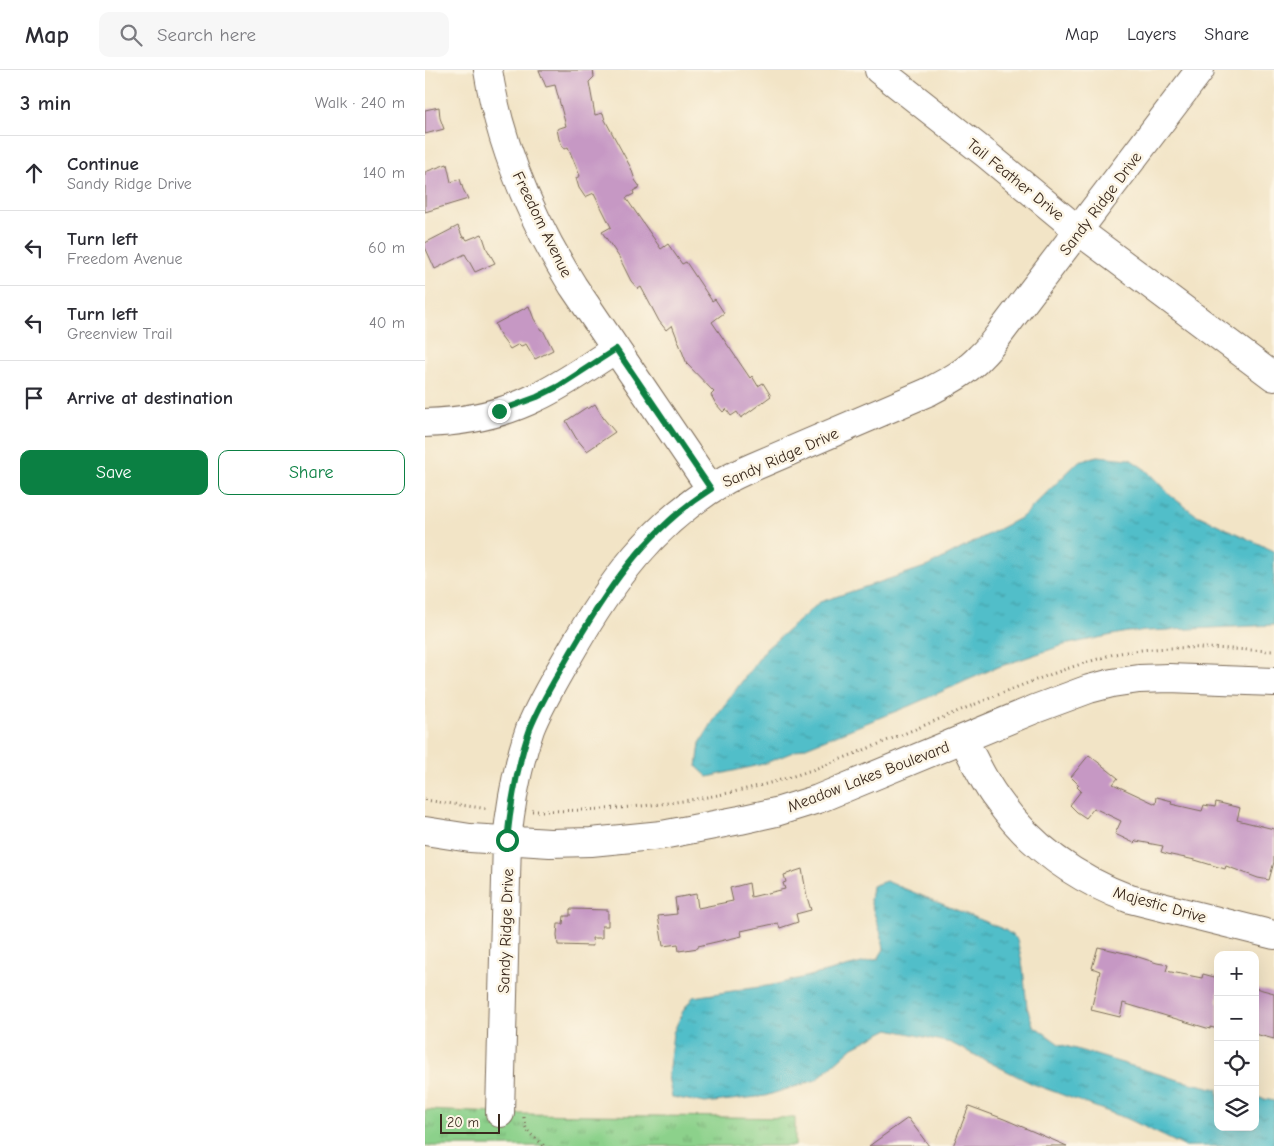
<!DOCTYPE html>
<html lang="en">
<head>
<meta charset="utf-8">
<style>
  body { margin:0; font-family:"Comic Neue",sans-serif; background:#f7f7f7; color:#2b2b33 }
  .controls { position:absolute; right:15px; bottom:15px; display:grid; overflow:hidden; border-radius:10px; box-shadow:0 5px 20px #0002 }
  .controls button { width:45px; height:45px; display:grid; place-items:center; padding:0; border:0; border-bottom:1px solid #e1e1e2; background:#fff; color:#2b2b33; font:25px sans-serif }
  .scale { position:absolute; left:15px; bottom:12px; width:60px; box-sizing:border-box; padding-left:5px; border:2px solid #3b2a1e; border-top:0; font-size:14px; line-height:18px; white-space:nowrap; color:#3b2a1e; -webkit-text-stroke:4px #fcf5e5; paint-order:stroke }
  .stop { position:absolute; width:15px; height:15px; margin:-11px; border:4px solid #0b8043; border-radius:50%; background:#fff }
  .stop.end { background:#0b8043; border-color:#fff; box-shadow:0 1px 5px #0008 }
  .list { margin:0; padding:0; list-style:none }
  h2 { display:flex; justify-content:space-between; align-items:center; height:65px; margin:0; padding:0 20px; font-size:21px }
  h2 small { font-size:16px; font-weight:400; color:#7c7c81 }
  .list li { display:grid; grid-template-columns:32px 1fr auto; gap:15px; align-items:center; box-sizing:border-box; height:75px; padding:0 20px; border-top:1px solid #e1e1e2 }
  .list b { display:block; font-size:19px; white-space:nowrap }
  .list p { margin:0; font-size:16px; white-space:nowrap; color:#7c7c81 }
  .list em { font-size:16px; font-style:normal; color:#7c7c81 }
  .actions { display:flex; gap:10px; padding:15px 20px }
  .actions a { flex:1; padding:11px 0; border:1px solid #0b8043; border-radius:10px; text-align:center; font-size:18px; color:#0b8043 }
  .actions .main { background:#0b8043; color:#fff }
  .icon { flex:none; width:28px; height:28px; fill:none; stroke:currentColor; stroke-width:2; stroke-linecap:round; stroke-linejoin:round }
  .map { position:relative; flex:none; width:849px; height:1076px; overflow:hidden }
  header { display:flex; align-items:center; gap:30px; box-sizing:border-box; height:70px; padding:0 25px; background:#fff; border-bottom:1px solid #e1e1e2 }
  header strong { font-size:24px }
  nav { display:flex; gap:28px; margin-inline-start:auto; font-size:18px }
  .search { width:350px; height:45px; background:#f7f7f7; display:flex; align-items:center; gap:12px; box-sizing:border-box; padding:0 18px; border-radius:10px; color:#7c7c81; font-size:19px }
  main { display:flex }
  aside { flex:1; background:#fff }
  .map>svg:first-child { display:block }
  .grass { fill:url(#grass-tufts); stroke:#647e54 }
  .water { fill:url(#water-ripples); stroke:#467474 }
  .building { fill:#c698c4 }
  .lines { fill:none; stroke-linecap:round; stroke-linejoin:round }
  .minor-casing { stroke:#7b6b59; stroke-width:30 }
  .path { stroke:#7b6b59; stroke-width:3; stroke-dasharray:1 4; stroke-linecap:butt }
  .minor { stroke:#fff; stroke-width:28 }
  .route { stroke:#0b8043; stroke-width:6 }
  .labels { text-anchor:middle; stroke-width:5; stroke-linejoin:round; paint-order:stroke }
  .street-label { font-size:16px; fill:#3b2a1e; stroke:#fcf5e5 }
</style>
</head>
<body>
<header>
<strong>Map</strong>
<div class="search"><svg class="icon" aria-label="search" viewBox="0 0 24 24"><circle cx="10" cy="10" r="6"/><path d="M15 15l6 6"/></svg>Search here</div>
<nav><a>Map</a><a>Layers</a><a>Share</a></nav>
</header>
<main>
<aside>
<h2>3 min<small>Walk · 240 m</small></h2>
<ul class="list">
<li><svg class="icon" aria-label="ahead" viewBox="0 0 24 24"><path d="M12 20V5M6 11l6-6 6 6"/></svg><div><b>Continue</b><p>Sandy Ridge Drive</p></div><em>140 m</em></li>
<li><svg class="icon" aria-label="left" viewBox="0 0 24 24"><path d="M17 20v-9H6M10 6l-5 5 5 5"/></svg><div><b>Turn left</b><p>Freedom Avenue</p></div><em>60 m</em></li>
<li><svg class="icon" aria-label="left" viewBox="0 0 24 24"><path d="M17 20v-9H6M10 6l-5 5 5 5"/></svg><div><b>Turn left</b><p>Greenview Trail</p></div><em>40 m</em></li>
<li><svg class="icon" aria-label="arrive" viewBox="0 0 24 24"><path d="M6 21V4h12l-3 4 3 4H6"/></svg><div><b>Arrive at destination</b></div></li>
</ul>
<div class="actions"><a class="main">Save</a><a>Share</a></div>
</aside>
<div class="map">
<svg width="849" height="1076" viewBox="0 0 849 1076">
  <defs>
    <pattern id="grass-tufts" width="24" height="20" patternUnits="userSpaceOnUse" patternTransform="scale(1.25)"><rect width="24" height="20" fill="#8cd18b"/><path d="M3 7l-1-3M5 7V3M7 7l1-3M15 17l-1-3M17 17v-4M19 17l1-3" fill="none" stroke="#74aa71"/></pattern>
    <pattern id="water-ripples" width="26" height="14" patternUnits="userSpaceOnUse" patternTransform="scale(1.25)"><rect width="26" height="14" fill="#51bec9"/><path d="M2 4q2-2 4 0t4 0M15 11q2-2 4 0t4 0" fill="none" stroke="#449ba3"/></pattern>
  </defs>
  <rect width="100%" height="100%" fill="#fcf5e5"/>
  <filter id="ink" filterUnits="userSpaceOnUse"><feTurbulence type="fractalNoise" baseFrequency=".02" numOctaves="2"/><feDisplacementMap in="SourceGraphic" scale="10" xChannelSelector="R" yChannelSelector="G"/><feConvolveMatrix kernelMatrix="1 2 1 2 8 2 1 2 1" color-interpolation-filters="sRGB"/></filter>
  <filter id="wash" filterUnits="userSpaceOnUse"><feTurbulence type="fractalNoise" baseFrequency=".0096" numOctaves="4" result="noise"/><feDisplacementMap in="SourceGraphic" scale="20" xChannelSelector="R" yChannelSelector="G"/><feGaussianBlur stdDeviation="1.12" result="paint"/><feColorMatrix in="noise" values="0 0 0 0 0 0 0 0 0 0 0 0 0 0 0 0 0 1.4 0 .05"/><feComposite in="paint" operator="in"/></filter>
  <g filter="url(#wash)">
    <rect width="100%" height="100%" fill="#f2e4c6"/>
    <path class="grass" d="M 0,1040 L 99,1044 L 370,1048 L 370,1076 L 0,1076 Z"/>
    <path class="water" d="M 673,386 L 705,389 L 721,400 L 746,426 L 770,444 L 849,481 L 849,555 L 702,562 L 639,575 L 570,598 L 484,636 L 338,694 L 283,707 L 272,697 L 275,673 L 292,645 L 341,579 L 395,532 L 503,496 L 597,447 L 654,391 Z
      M 461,811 L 580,860 L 592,869 L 598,898 L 602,937 L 608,955 L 634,974 L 757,1011 L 793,1019 L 793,1057 L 830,1057 L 830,1027 L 849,1031 L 849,1076 L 759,1076 L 703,1049 L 608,1014 L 526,973 L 464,959 L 428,977 L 391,1010 L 340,1026 L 280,1033 L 247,1027 L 243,1006 L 248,963 L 258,941 L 268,927 L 348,915 L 453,889 L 459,879 L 457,867 L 445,831 L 447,816 Z"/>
    <g id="blocks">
      <path class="building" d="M 114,0 L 168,0 L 169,7 L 164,12 L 170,45 L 178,43 L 180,50 L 206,98 L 210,110 L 215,117 L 208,121 L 209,124 L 201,128 L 236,179 L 243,174 L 257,194 L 261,192 L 287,231 L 290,229 L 299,243 L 287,252 L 325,308 L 327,306 L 333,316 L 338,313 L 346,326 L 316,348 L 312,342 L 306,346 L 301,339 L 298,342 L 291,334 L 286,325 L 289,322 L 262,294 L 247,255 L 241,260 L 234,251 L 216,217 L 213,219 L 206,211 L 194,187 L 177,162 L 186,157 L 169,123 L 160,127 L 154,118 L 151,108 L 155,106 L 143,77 L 139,79 L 134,69 L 132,59 L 141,56 L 130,15 L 121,17 Z
        M 14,37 L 15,48 L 19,59 L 0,64 L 0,40 Z
        M 22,94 L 26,112 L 35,109 L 38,119 L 43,129 L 0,142 L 0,102 Z
        M 33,156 L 38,168 L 40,167 L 42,170 L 57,164 L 62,179 L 70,193 L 50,202 L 40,184 L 10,199 L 0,177 L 0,173 Z
        M 104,236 L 109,249 L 116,260 L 118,260 L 128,280 L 110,289 L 101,274 L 96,276 L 94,274 L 85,279 L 76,267 L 70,254 Z
        M 170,334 L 179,349 L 190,362 L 162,381 L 151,368 L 141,351 L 162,337 L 163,339 Z
        M 664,685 L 693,708 L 688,714 L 731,734 L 732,727 L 747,731 L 746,734 L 777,741 L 779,735 L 790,737 L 791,732 L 815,738 L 812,750 L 849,759 L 849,792 L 844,810 L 833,808 L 801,796 L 800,799 L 770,790 L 746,785 L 736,782 L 738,776 L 711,771 L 709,773 L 690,764 L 696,751 L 669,738 L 661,748 L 652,742 L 645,735 L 656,721 L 652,717 L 654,715 L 646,707 Z
        M 377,799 L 382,827 L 386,840 L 371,844 L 373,852 L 355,858 L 353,853 L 316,861 L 317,866 L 273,876 L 273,878 L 254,881 L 253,874 L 238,876 L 233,846 L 252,844 L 250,828 L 271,824 L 273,838 L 308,831 L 305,818 L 324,813 L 326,827 L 360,819 L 358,813 L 361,812 L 359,805 Z
        M 145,839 L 183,840 L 183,856 L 177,856 L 177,868 L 167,868 L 168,876 L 133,875 L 132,865 L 133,854 L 138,854 L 139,846 L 145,846 Z
        M 673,877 L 704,884 L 732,893 L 743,895 L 741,901 L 777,908 L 778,904 L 793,908 L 793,959 L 785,957 L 785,959 L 698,933 L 695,947 L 666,940 L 675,901 L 667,898 Z
        M 830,918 L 849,923 L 849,969 L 830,964 Z
        M 544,1036 L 579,1049 L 642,1076 L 528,1076 Z
        M 483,1048 L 504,1076 L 444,1076 Z"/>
    </g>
  </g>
  <g filter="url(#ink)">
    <use href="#blocks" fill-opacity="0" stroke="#7b6b59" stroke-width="1"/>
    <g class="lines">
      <g class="minor-casing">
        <path id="minor" d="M 63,0 C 75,76 107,150 148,216 L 286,419
          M 454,0 L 561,84 L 654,161 L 849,307
          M 0,353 C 38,352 78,344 112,327 C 140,314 165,295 191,279
          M 538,669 C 549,689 558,711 572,729 C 605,776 652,809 705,829 L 849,865
          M 0,761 L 45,768 L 125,773 L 166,772 L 237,765 L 315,750 L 351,742 L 393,729 L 610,639 L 664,619 L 687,613 L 714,609 L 744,608 L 849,612
          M 75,1043 L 82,770 C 86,732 92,696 105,659 C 115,634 130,609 144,585 C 185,513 227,453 301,410 C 310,405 319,401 328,397 L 503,322 C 522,312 542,302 556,286 C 565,278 572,267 579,258 L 775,0"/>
      </g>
      <path class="path" d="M 0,730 L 64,739
        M 107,741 C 208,741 309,730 403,694 C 469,669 534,640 600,614 C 624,605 648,596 673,589 C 680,587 687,584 695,583 C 746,574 798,579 849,581
        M 99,1047 C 99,1064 109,1065 119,1076"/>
      <use href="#minor" class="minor"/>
    </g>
  </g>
  <g class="lines" filter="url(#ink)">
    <path class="route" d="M 74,341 L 112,327 L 134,316 L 191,279 L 286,419 C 219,461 178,525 140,592 C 128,613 114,636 105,659 C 92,695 86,732 82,770"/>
  </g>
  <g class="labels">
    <g class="street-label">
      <text transform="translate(591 109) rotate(39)" y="6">Tail Feather Drive</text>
      <text transform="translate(675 133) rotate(-53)" y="6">Sandy Ridge Drive</text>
      <text transform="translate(118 154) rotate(64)" y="6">Freedom Avenue</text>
      <text transform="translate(355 387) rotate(-24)" y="6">Sandy Ridge Drive</text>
      <text transform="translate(443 706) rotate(-21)" y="6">Meadow Lakes Boulevard</text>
      <text transform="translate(735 834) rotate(16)" y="6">Majestic Drive</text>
      <text transform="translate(80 861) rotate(-88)" y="6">Sandy Ridge Drive</text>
    </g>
  </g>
</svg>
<div class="controls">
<button>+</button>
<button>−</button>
<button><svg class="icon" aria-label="locate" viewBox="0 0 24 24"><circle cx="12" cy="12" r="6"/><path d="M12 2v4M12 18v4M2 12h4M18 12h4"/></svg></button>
<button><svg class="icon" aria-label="layers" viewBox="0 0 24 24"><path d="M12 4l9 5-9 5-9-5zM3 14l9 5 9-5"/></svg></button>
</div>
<div class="scale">20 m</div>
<div class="stop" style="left:82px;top:770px"></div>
<div class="stop end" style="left:74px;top:341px"></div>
</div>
</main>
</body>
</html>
